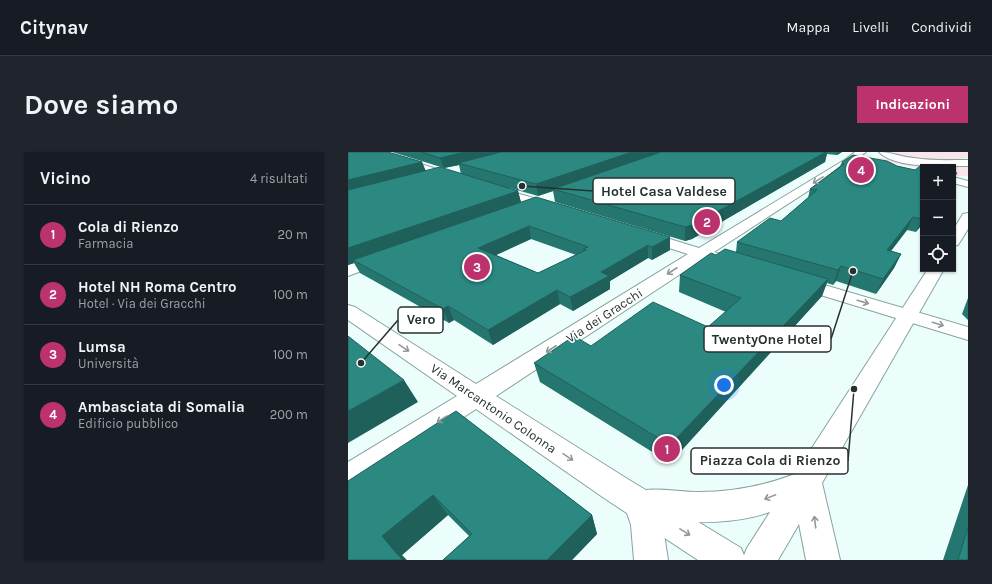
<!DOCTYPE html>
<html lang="it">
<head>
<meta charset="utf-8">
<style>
  body { margin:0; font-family:Karla,sans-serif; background:#20242c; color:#f1f3f6 }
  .controls { position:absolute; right:12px; top:12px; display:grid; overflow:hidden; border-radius:0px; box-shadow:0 1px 3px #0004 }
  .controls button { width:36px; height:36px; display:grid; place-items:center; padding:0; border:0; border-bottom:1px solid #363941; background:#171b24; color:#f1f3f6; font:20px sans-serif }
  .you { position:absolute; left:376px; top:233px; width:14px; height:14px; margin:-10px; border:3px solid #fff; border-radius:50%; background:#1a73e8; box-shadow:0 0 0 6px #1a73e833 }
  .badge { display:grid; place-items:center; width:26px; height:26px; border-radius:50%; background:#bc326c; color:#fff; font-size:13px; font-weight:700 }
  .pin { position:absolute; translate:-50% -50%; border:2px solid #fff; box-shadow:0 1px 4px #0006 }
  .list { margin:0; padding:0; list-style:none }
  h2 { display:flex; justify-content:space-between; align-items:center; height:52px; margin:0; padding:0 16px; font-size:17px }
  h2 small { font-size:13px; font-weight:400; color:#9ea1a6 }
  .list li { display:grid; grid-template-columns:26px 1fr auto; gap:12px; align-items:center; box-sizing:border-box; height:60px; padding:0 16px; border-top:1px solid #363941 }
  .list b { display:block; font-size:15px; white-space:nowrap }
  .list p { margin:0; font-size:13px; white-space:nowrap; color:#9ea1a6 }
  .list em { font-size:13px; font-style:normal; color:#9ea1a6 }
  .icon { flex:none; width:22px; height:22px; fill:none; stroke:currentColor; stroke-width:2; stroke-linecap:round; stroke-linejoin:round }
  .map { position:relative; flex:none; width:620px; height:408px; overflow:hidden; border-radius:0px }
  header { display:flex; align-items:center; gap:24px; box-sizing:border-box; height:56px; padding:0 20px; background:#171b24; border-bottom:1px solid #363941 }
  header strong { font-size:19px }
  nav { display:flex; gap:22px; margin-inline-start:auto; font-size:14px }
  .intro { display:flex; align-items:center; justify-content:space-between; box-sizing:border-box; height:96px; padding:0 24px }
  h1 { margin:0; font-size:28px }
  .button { padding:10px 18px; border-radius:0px; background:#bc326c; color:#fff; font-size:14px; font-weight:700 }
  main { display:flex; gap:24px; padding:0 24px }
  aside { flex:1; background:#171b24; border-radius:0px; box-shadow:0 1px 3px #0004 }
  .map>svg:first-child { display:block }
  .green { fill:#f9e4e9 }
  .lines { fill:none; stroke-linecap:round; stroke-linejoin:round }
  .minor-casing { stroke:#87a39f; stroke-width:2 }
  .major-casing { stroke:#87a39f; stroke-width:2 }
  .minor { fill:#fff; fill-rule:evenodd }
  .major { fill:#fff; fill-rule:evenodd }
  .wall { fill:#267670; fill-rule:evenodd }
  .shaded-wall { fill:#1f605b }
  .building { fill:#2c8982; stroke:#1f605b; fill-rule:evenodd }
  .oneway { stroke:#929898 }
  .labels { text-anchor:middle; stroke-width:3; stroke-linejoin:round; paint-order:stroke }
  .street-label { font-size:13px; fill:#263230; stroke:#fff }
  .leader { fill:none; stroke:#263230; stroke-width:1.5 }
  .callout-dot { fill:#263230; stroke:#fff; stroke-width:1.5 }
  .callout { fill:#fff; stroke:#263230; stroke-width:1.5 }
  .callout-label { font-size:14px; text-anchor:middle; font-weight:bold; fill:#263230 }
</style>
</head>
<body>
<header>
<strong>Citynav</strong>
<nav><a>Mappa</a><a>Livelli</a><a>Condividi</a></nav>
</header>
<div class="intro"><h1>Dove siamo</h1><a class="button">Indicazioni</a></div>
<main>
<aside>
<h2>Vicino<small>4 risultati</small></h2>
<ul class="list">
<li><span class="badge">1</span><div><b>Cola di Rienzo</b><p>Farmacia</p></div><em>20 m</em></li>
<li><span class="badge">2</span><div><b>Hotel NH Roma Centro</b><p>Hotel · Via dei Gracchi</p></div><em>100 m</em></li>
<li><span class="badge">3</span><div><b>Lumsa</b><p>Università</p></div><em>100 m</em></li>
<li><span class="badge">4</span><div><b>Ambasciata di Somalia</b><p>Edificio pubblico</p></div><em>200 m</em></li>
</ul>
</aside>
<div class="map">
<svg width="620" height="408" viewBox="0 0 620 408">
  <rect width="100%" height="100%" fill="#ecfefc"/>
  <path class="green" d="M 540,0 L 620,0 L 620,6 C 599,9 559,9 540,0 Z
    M 529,5 L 549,9 L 620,15 L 620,24 L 605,24 L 605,15 L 575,15 L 575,17 L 527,8 Z"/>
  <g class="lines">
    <g class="minor-casing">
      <path id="minor" d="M 20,0 L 35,0 L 114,25 L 115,27 L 110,30 L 106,29 L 22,2 Z
        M 503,4 L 506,5 L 508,7 L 506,9 L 366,100 L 395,109 L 397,112 L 395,115 L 389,117 L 355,107 L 148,244 L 278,326 L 393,396 L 398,408 L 350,408 L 256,346 L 128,257 L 10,335 L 0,339 L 0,310 L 109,244 L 0,168 L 0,153 L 7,155 L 128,232 L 340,102 L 289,86 L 287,83 L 289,80 L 299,80 L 351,96 Z
        M 143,34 L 214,54 L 215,57 L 209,61 L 139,39 L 137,37 L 139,35 Z
        M 37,100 L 43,102 L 45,105 L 43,108 L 0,124 L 0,113 Z
        M 449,125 L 620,175 L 620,188 L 443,134 L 440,130 L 443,126 Z"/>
    </g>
    <g class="major-casing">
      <path id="major" d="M 507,0 L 518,0 L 506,9 L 500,9 L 498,7 Z
        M 531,0 C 544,0 553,5 566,6 C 584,9 602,8 620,8 L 620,14 C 598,14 547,17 531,0 Z
        M 605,25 L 620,29 L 620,35 L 605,31 Z
        M 620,61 L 620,77 L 610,93 L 605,94 L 605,78 L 615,62 Z
        M 580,117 L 596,117 L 474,331 L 492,408 L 458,408 L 451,372 L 430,408 L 394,408 L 399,396 L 422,360 C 387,372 350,371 314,369 L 320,408 L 286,408 L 283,373 L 276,352 L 281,342 C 302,333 328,340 351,340 C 385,340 415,334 447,322 Z"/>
    </g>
    <use href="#minor" class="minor"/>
    <use href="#major" class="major"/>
  </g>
  <path class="wall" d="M 0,0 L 74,10 L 78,19 L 113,22 L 111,13 L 96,16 L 44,0 L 494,0 L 489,3 L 479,2 L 477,10 L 344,87 L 337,89 L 207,50 L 205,39 L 190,44 L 158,35 L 170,39 L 173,50 L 322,98 L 304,108 L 300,106 L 262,129 L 262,137 L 225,159 L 212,152 L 145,193 L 106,168 L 101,171 L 12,121 L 6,111 L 0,113 ZM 183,87 L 228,103 L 190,121 L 148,103 Z
    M 494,10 L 549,14 L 567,18 L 575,15 L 575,71 L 568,80 L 559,78 L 543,99 L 553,102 L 546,116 L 528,142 L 488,129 L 485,133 L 479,131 L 474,144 L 322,311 L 192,230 L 186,211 L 243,194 L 360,175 L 378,160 L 331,140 L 332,123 L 368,103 L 388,100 L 389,90 L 433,69 L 460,46 L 462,37 L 492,14 Z
    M 620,146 L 620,168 L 614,162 Z
    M 108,259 L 244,363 L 249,382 L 224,408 L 95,408 L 121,384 L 100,363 L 54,403 L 0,408 Z
    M 620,333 L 620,408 L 595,408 Z"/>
  <path class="shaded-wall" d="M 117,0 L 161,0 L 110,11 L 111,13 L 96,16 L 92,6 Z
    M 284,0 L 314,0 L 205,37 L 205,39 L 190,44 L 188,32 Z
    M 478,0 L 479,0 L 477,10 L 344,87 L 337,89 L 337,75 Z
    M 490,0 L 494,0 L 489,3 Z
    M 74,10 L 78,21 L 0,41 L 0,28 Z
    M 170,39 L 173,51 L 5,108 L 6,111 L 0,113 L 0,96 Z
    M 565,65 L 559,78 L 533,112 L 539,98 Z
    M 575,66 L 575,71 L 568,80 L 574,67 Z
    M 181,74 L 183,87 L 135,109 L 130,96 Z
    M 322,85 L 322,98 L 304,108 L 304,95 Z
    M 300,93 L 300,106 L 262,129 L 262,137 L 225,159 L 222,145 L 253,120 Z
    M 553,102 L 546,116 L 528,142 L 535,127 Z
    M 493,114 L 488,129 L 485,133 L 490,118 Z
    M 480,127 L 474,144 L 322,311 L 322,293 Z
    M 209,138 L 212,152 L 145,193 L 140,178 Z
    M 100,154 L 106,168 L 101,171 L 95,157 Z
    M 56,228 L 70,250 L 0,291 L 0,259 Z
    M 85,343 L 100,363 L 54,403 L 59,408 L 54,408 L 34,384 Z
    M 244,363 L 249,382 L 224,408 L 199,408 Z"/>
  <path class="building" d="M 0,0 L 40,0 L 74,10 L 0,28 Z
    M 73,0 L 117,0 L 92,6 Z
    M 153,0 L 284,0 L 188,32 L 110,11 Z
    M 313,0 L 478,0 L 345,73 L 337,75 L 205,37 Z
    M 505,3 L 539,9 L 549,14 L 567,18 L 572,14 L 578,15 L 575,15 L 575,66 L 574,67 L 565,65 L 539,98 L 553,102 L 535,127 L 493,114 L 490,118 L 389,90 L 422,66 L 433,69 L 469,38 L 462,37 L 496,12 L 494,10 Z
    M 92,15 L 170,39 L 0,96 L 0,38 Z
    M 605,20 L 609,21 L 605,26 Z
    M 188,45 L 322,85 L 304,95 L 300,93 L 253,120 L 261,124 L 222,145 L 209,138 L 140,178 L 100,154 L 95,157 L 5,108 ZM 181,74 L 240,95 L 235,97 L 238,98 L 190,121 L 130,96 Z
    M 377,97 L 480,127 L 322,293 L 186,211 L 226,184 L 243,194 L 305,150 L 360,175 L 393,146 L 332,123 L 363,101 L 368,103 Z
    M 0,184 L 56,228 L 0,259 Z
    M 108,259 L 244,363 L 199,408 L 95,408 L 124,382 L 85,343 L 34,384 L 54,408 L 0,408 L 0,329 Z
    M 620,375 L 620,408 L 610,408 Z"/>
  <defs><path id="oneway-shaft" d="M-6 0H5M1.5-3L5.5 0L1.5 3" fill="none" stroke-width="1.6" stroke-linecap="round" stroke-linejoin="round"/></defs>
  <g class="oneway">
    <use href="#oneway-shaft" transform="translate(470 28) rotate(148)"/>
    <use href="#oneway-shaft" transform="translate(324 119) rotate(147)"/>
    <use href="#oneway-shaft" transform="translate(515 150) rotate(16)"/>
    <use href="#oneway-shaft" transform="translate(590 172) rotate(17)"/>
    <use href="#oneway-shaft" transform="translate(56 196) rotate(34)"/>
    <use href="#oneway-shaft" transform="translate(203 197) rotate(147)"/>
    <use href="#oneway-shaft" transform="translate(94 267) rotate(148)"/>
    <use href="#oneway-shaft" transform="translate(220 305) rotate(34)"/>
    <use href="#oneway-shaft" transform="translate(422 345) rotate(158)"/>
    <use href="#oneway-shaft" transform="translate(467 370) rotate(-97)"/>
    <use href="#oneway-shaft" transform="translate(337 380) rotate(32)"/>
  </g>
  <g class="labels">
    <g class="street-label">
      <text transform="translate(256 163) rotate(-33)" y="5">Via dei Gracchi</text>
      <text transform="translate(146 256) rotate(34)" y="5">Via Marcantonio Colonna</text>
    </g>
  </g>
  <path class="leader" d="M174 34L245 39M13 211L50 168M505 119L483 187M506 237L500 309"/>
  <g class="callout-dot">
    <circle cx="174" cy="34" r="4"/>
    <circle cx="13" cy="211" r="4"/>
    <circle cx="505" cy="119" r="4"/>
    <circle cx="506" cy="237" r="4"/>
  </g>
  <g class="callout">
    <rect x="245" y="26" width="142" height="26" rx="4"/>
    <rect x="50" y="155" width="45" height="26" rx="4"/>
    <rect x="356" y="174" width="127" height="26" rx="4"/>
    <rect x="343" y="296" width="157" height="26" rx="4"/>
  </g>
  <g class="callout-label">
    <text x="316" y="44">Hotel Casa Valdese</text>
    <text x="73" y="172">Vero</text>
    <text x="419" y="192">TwentyOne Hotel</text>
    <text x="422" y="313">Piazza Cola di Rienzo</text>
  </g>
</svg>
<div class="controls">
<button>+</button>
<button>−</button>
<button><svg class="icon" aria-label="locate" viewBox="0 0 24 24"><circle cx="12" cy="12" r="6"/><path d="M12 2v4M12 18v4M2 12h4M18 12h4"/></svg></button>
</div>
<div class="you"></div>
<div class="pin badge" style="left:319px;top:297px">1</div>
<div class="pin badge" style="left:359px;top:70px">2</div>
<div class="pin badge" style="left:129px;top:115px">3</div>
<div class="pin badge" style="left:513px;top:18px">4</div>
</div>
</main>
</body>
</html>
